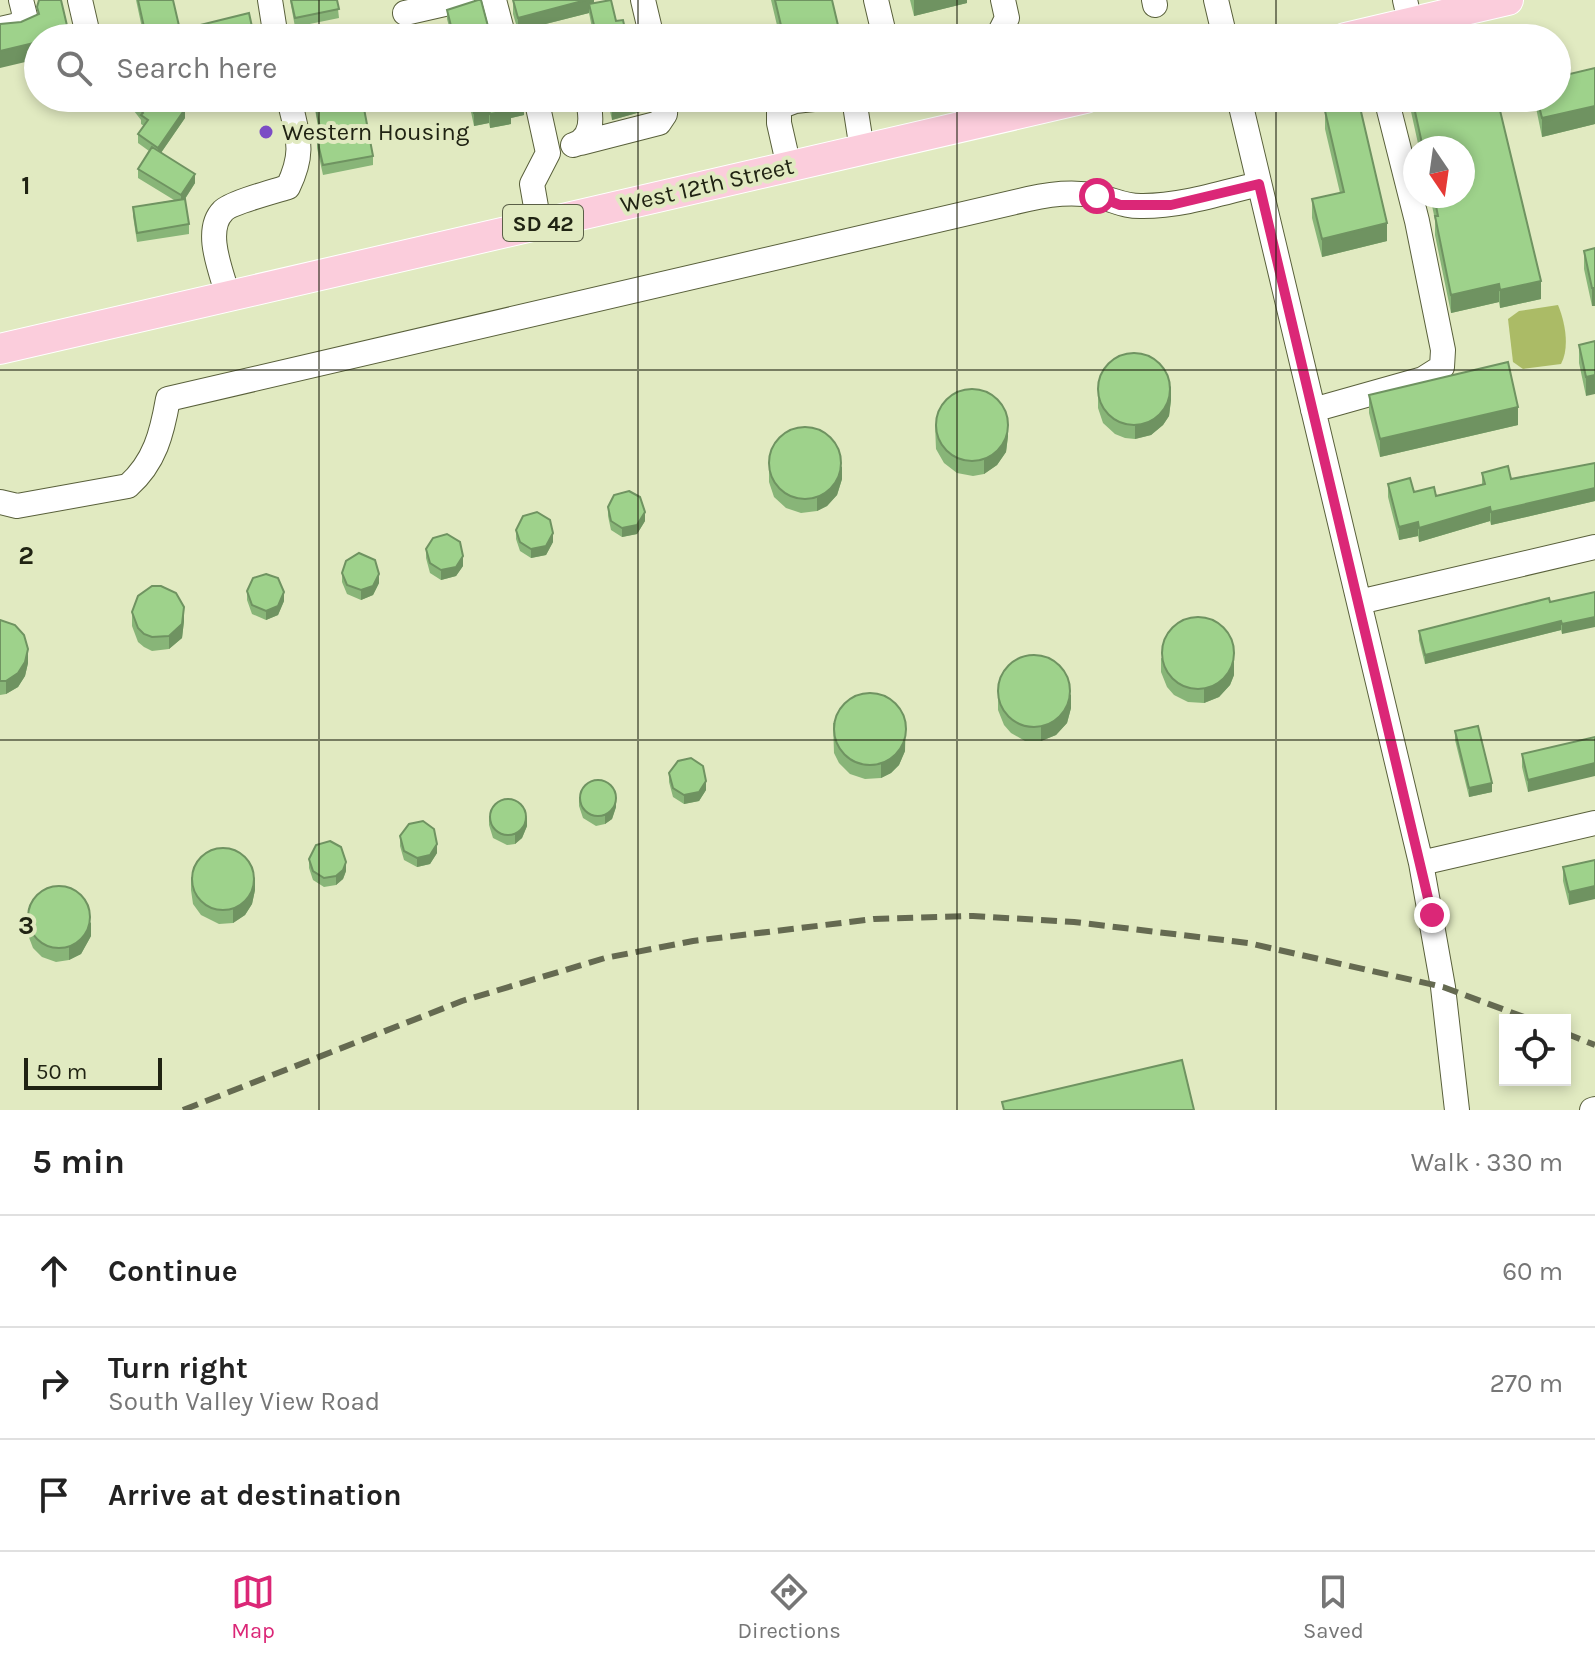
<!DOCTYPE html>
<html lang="en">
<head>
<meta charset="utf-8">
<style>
  body { margin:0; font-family:Karla,sans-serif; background:#f2f2f2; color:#222 }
  .controls { position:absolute; right:24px; bottom:24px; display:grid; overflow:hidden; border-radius:0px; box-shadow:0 4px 12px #0003 }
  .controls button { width:72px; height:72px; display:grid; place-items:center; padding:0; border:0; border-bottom:2px solid #e0e0e0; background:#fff; color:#222; font:40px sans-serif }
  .compass { position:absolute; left:1403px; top:136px; width:72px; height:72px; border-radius:50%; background:#fff; box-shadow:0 4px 12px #0003; rotate:167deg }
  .scale { position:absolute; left:24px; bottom:20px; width:138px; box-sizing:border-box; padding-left:8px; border:4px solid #202313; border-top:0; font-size:22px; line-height:28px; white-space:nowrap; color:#202313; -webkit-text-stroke:6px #e1eac1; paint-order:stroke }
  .stop { position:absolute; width:24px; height:24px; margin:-18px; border:6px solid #db2777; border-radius:50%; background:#fff }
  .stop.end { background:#db2777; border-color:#fff; box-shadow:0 2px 8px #0008 }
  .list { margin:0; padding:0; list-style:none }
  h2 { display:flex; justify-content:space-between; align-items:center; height:104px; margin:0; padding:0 32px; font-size:34px }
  h2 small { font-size:26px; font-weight:400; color:#767676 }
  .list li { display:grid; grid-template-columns:52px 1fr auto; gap:24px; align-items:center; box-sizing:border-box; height:112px; padding:0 32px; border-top:2px solid #e0e0e0 }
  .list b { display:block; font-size:30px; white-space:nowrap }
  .list p { margin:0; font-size:26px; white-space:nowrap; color:#767676 }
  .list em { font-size:26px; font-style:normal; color:#767676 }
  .icon { flex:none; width:44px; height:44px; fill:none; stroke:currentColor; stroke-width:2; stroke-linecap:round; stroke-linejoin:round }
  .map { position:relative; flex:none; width:1595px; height:1110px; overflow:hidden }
  .search { position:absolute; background:#fff; box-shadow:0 4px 12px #0003; left:24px; right:24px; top:24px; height:88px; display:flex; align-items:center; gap:20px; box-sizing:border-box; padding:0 28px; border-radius:44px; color:#767676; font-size:30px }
  .sheet { height:440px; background:#fff }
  nav { display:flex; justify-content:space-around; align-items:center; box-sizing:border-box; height:112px; border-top:2px solid #e0e0e0; background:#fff; font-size:22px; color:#767676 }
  nav a { display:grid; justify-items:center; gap:4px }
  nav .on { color:#db2777 }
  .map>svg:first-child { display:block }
  .water { fill:#abbb66 }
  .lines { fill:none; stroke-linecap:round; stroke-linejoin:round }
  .minor-casing { stroke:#59603b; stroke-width:26 }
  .major-casing { stroke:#fff; stroke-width:32 }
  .minor { stroke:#fff; stroke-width:24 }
  .major { stroke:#fbcddc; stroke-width:30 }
  .rail { stroke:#656a51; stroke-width:6; stroke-dasharray:16 8; stroke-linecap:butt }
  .wall { fill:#88b578 }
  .shaded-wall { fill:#6f9361 }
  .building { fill:#9ed28b; stroke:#6f9361; stroke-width:2 }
  .route { stroke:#db2777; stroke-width:10 }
  .grid { fill:none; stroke:#202313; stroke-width:2; stroke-opacity:0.55 }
  .poi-dot { fill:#7b4cc5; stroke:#e1eac1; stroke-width:3 }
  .labels { text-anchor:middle; stroke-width:8; stroke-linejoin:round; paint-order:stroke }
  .shield { fill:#e1eac1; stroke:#5a5f47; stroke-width:2 }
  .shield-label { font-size:22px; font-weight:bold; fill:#202313 }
  .poi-label { font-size:24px; fill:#202313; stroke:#e1eac1; text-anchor:start }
  .street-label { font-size:24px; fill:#202313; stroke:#e1eac1 }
  .grid-label { font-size:26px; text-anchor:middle; font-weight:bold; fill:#202313; stroke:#e1eac1; stroke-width:8; stroke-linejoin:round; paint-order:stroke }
</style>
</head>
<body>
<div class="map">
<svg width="1595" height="1110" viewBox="0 0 1595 1110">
  <rect width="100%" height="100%" fill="#e1eac1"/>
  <path class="water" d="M 1558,305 C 1565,322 1570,347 1561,364 L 1523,369 L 1513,362 L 1508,319 L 1519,311 Z"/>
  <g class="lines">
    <g class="minor-casing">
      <path id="minor" d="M 80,0 L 86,26
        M 270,0 L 276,38
        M 494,0 L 504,38
        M 643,0 L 652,38
        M 876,0 L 885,38
        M 1154,0 L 1155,5
        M 1216,0 L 1225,38
        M 1405,0 L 1410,22
        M 405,13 L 462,0
        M 0,29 L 18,25 L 25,16 L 21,0
        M 997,38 L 1007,18 L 1003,0
        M 536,98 L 548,153 L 532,184 L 539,224
        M 861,98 L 855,105 L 862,150
        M 1239,98 L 1421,863 L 1443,987 L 1457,1110
        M 581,143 L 659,123 L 665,114 L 666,98
        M 573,145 C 594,139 592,116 587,98
        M 789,167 L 779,123 L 779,107 L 795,101 L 823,98
        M 228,296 C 222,273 203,231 223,211 C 230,203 275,191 288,187 C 306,150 297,136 289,98
        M 1313,410 L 1423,379 L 1442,367 L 1443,350 L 1417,221 L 1386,98
        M 0,502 L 17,506 L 128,486 C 155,462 162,433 168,399 L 1028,199 C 1050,194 1073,191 1096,196 C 1113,199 1124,207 1143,206 C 1182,206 1221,193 1259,184
        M 1359,602 L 1595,547
        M 1421,863 L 1595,823
        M 1592,1110 L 1595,1109"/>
    </g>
    <g class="major-casing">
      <path id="major" d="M 1345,38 L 1508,0
        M 0,349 L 1086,98"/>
    </g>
    <use href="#minor" class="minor"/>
    <use href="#major" class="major"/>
    <path class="rail" d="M 1565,1033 L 1595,1045
      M 183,1110 L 462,1001 L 605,958 L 693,941 L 874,919 L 973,916 L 1074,922 L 1248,943 L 1443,987 L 1532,1020"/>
  </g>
  <path class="wall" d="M 136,0 L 173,0 L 180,30 L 254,38 L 131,38 L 131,30 L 142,28 Z
    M 290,0 L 337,0 L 339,18 L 295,27 Z
    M 513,0 L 594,0 L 594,3 L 616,21 L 627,38 L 594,38 L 589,13 L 518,31 L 513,14 Z
    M 771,0 L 832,0 L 841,38 L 780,38 Z
    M 910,0 L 967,0 L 967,3 L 914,16 Z
    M 447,10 L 489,38 L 452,38 L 447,19 Z
    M 1595,68 L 1595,124 L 1542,137 L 1534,98 L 1557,98 Z
    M 124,98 L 170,98 L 185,118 L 161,153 L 195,183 L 185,199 L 189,224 L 189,234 L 137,242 L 133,216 L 133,207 L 174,200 L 138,178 L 138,169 L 149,151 L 138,143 L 138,134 L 144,126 L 141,124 L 141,120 Z
    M 313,98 L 362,98 L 373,156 L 373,165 L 323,175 L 317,148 L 317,139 L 320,138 Z
    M 468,98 L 524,98 L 524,115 L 511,118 L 511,124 L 490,128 L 489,123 L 474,126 Z
    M 607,98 L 644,98 L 644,111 L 612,120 Z
    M 1408,98 L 1445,98 L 1447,105 L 1541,299 L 1500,308 L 1499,302 L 1451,313 L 1435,235 L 1435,220 L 1430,196 L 1463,196 L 1463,148 L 1419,148 Z
    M 1325,111 L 1387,241 L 1322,257 L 1312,218 L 1312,199 L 1340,193 L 1325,129 Z
    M 1595,248 L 1592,306 L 1584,269 L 1584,251 Z
    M 1595,341 L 1586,396 L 1579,363 L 1579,345 Z
    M 1098,394 L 1171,400 L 1169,416 L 1163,425 L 1151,435 L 1135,439 L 1125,438 L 1115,434 L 1103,423 L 1098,408 Z
    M 1369,395 L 1518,425 L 1380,457 L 1369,413 Z
    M 935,425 L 1008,436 L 1006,452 L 997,465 L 984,474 L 973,476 L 957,473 L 944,463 L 936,449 Z
    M 1595,463 L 1595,501 L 1491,525 L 1490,521 L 1419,542 L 1418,536 L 1399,540 L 1388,497 L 1388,484 L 1414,492 L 1436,496 L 1482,485 L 1482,473 L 1511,479 Z
    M 769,468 L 842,479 L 837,495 L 827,506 L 817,511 L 801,513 L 786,508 L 774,497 L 769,482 Z
    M 608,507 L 645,521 L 637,534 L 622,537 L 611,530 L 608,516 Z
    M 516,530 L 553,542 L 546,555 L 531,558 L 520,551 L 516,539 Z
    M 426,549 L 463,566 L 456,576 L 441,580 L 430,573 L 426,558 Z
    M 342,573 L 379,583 L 373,595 L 361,600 L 347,594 L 342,582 Z
    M 247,591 L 284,601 L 278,615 L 266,620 L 252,614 L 247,600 Z
    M 1595,592 L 1562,634 L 1561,630 L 1425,664 L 1419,640 L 1419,631 Z
    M 132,612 L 184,621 L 182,638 L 169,649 L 152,651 L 144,647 L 138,642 L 132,626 Z
    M 0,620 L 28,663 L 25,676 L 18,687 L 6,694 L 0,695 Z
    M 1161,658 L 1234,675 L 1230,685 L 1219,697 L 1204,703 L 1188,702 L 1174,695 L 1167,687 L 1161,672 Z
    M 998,686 L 1071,708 L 1067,723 L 1056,735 L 1041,741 L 1025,741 L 1011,733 L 1004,725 L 998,710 Z
    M 906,721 L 905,751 L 899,765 L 891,773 L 881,778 L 865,779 L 850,774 L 839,763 L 834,753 L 833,723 Z
    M 1455,731 L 1492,792 L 1469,797 L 1455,740 Z
    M 1595,737 L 1528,792 L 1522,767 L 1522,754 Z
    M 669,773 L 706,790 L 699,801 L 684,804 L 673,797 L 669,782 Z
    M 579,797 L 616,807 L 612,819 L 605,824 L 596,826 L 583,818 L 579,806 Z
    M 489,816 L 527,826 L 522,838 L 515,844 L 507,845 L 493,838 L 489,825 Z
    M 400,836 L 437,853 L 430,864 L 417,867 L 404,860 L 400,846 Z
    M 309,859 L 346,871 L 343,879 L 336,885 L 324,887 L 313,880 L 309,868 Z
    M 1595,860 L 1569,905 L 1563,881 L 1563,867 Z
    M 191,877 L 255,890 L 252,904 L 245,915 L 233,923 L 219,924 L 201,915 L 193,904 L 191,890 Z
    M 28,908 L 91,936 L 81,954 L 69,960 L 56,962 L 42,957 L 33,948 L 28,935 Z"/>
  <path class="shaded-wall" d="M 586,0 L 594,0 L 594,12 L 589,4 L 589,13 L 518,31 L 518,18 Z
    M 914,0 L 967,0 L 967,3 L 914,16 Z
    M 489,30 L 489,38 L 458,38 Z
    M 69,34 L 69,38 L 53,38 Z
    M 38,42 L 38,59 L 0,68 L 0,51 Z
    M 644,98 L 644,111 L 612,120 L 612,106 Z
    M 524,101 L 524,115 L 511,118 L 511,124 L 490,128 L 490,114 L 510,104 Z
    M 1595,106 L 1595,124 L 1542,137 L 1542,118 Z
    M 185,109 L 185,118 L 158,157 L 158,148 Z
    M 489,109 L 489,123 L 474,126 L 474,113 Z
    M 195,174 L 195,183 L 181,205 L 181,195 Z
    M 1387,223 L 1387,241 L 1322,257 L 1322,239 Z
    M 1541,281 L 1541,299 L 1500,308 L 1500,290 Z
    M 1499,284 L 1499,302 L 1451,313 L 1451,295 Z
    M 1592,288 L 1595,288 L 1595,306 L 1592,306 Z
    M 1595,375 L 1595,394 L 1586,396 L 1586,377 Z
    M 1171,386 L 1171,400 L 1169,416 L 1163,425 L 1151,435 L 1135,439 L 1135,426 Z
    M 1518,407 L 1518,425 L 1380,457 L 1380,439 Z
    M 1008,422 L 1008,436 L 1006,452 L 997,465 L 984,474 L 984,460 Z
    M 842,466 L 842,479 L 837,495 L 827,506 L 817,511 L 817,498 Z
    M 1595,488 L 1595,501 L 1491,525 L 1491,512 Z
    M 1490,507 L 1490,521 L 1419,542 L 1419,528 Z
    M 645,512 L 645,521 L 637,534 L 622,537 L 622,528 Z
    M 1418,522 L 1418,536 L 1399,540 L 1399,527 Z
    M 553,533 L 553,542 L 546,555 L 531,558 L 531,549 Z
    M 463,556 L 463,566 L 456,576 L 441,580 L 441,570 Z
    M 379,574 L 379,583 L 373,595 L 361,600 L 361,590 Z
    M 284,592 L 284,601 L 278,615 L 266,620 L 266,611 Z
    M 184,607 L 184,621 L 182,638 L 169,649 L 169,636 Z
    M 1595,617 L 1595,627 L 1562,634 L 1562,624 Z
    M 1561,621 L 1561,630 L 1425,664 L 1425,655 Z
    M 28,649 L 28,663 L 25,676 L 18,687 L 6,694 L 6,681 Z
    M 1234,661 L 1234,675 L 1230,685 L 1219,697 L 1204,703 L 1204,689 Z
    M 1071,694 L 1071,708 L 1067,723 L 1056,735 L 1041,741 L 1041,727 Z
    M 905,737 L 905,751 L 899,765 L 891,773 L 881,778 L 881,764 Z
    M 1595,763 L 1595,776 L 1528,792 L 1528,780 Z
    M 706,781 L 706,790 L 699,801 L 684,804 L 684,795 Z
    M 1492,783 L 1492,792 L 1469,797 L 1469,788 Z
    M 616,797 L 616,807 L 612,819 L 605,824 L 605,815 Z
    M 527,817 L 527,826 L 522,838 L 515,844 L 515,834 Z
    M 437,844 L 437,853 L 430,864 L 417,867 L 417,858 Z
    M 346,862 L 346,871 L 343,879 L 336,885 L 336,876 Z
    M 255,877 L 255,890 L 252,904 L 245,915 L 233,923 L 233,909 Z
    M 1595,886 L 1595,899 L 1569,905 L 1569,892 Z
    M 91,922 L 91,936 L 81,954 L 69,960 L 69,947 Z"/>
  <path class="building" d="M 39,0 L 61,0 L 69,34 L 53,38 L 38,38 L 38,42 L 0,51 L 0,24 L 21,22 L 39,14 L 37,7 Z
    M 138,0 L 173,0 L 180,30 L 249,13 L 254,36 L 245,38 L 133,38 L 131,30 L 144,27 Z
    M 291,0 L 337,0 L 339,9 L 295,18 Z
    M 478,0 L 481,0 L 489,30 L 454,38 L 447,10 Z
    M 513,0 L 586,0 L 518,18 Z
    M 611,0 L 616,21 L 623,20 L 627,38 L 597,38 L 589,4 Z
    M 775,0 L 832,0 L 841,38 L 784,38 Z
    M 1595,68 L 1595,106 L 1542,118 L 1537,98 L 1557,98 L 1557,77 Z
    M 131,98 L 170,98 L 185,109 L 158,148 L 138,134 L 148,120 L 141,115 L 143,113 Z
    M 314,98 L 362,98 L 373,156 L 323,165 L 317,139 L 322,138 Z
    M 471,98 L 524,98 L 524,101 L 510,104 L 511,110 L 490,114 L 489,109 L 474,113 Z
    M 610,98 L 642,98 L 612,106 Z
    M 1412,98 L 1445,98 L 1447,105 L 1476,98 L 1497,98 L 1541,281 L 1500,290 L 1499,284 L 1451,295 L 1435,216 L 1438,216 L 1434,196 L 1463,196 L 1463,148 L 1423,148 Z
    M 1359,103 L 1387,223 L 1322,239 L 1312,199 L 1344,192 L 1325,111 Z
    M 152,147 L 195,174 L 181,195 L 138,169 Z
    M 185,199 L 189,224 L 137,233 L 133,207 Z
    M 1595,248 L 1595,288 L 1592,288 L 1584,251 Z
    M 1595,341 L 1595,375 L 1586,377 L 1579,345 Z
    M1098 389a36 36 0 1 1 72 0a36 36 0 1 1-72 0Z
    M 1508,362 L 1518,407 L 1380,439 L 1369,395 Z
    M936 425a36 36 0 1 1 72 0a36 36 0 1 1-72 0Z
    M769 463a36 36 0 1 1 72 0a36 36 0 1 1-72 0Z
    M 1595,463 L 1595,488 L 1491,512 L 1490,507 L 1419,528 L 1418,522 L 1399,527 L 1388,484 L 1410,478 L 1414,492 L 1434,487 L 1436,496 L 1485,484 L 1482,473 L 1508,466 L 1511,479 Z
    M 629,491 L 640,497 L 645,512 L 637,525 L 622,528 L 611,521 L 608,507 L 614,495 Z
    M 537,512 L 550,520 L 553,533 L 546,546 L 531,549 L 520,542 L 516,530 L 523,516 Z
    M 447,534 L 460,542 L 463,556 L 456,567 L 441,570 L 430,563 L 426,549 L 433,538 Z
    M 359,553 L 375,560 L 379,574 L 373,586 L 361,590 L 347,585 L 342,573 L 346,561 Z
    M 266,574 L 278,578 L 284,592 L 278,606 L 266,611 L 252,605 L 247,591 L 253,578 Z
    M 152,586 L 161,586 L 176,593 L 184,607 L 182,624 L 169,636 L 152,637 L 144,634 L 138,628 L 132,612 L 138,596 Z
    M 1595,592 L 1595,617 L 1562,624 L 1561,621 L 1425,655 L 1419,631 L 1549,598 L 1550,602 Z
    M1162 653a36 36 0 1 1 72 0a36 36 0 1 1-72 0Z
    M 0,620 L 15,625 L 24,635 L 28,649 L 25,662 L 18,673 L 6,681 L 0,681 Z
    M998 691a36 36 0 1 1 72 0a36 36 0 1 1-72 0Z
    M834 729a36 36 0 1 1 72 0a36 36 0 1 1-72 0Z
    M 1478,726 L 1492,783 L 1469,788 L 1455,731 Z
    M 1595,737 L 1595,763 L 1528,780 L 1522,754 Z
    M 691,758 L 703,766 L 706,781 L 699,792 L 684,795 L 673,788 L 669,773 L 678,761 Z
    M580 798a18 18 0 1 1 36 0a18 18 0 1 1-36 0Z
    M490 817a18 18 0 1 1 36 0a18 18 0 1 1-36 0Z
    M 423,821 L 434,829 L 437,844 L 430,855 L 417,858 L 404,851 L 400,836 L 409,824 Z
    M 330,841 L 341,847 L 346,862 L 343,870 L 336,876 L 324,878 L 313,871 L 309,859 L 316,845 Z
    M192 879a31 31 0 1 1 62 0a31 31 0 1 1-62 0Z
    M 1595,860 L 1595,886 L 1569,892 L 1563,867 Z
    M28 917a31 31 0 1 1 62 0a31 31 0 1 1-62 0Z
    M 1182,1060 L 1194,1110 L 1004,1110 L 1002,1102 Z"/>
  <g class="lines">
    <path class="route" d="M 1097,196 L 1120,205 L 1171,205 L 1259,184 L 1432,915"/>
  </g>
  <path class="grid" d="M 319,0 L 319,38M 638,0 L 638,38M 957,0 L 957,38M 1276,0 L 1276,38M 319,98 L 319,1110M 638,98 L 638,1110M 957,98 L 957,1110M 1276,98 L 1276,1110M 0,370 L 1595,370M 0,740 L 1595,740"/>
  <circle class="poi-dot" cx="266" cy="132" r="8"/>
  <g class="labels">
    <rect class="shield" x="503" y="205" width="80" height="36" rx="6"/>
    <g class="shield-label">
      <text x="543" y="231">SD 42</text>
    </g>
    <g class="poi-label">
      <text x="282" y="140">Western Housing</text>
    </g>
    <g class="street-label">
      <text transform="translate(707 185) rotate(-13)" y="8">West 12th Street</text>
    </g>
  </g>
  <g class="grid-label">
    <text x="26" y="194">1</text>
    <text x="26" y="564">2</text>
    <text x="26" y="934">3</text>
  </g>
</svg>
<div class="controls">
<button><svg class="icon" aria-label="locate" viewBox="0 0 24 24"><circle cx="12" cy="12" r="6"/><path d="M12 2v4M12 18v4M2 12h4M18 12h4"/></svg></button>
</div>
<svg class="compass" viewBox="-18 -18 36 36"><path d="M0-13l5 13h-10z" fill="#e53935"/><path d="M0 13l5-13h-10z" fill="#767676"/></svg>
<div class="scale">50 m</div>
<div class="stop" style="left:1097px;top:196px"></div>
<div class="stop end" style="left:1432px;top:915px"></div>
<div class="search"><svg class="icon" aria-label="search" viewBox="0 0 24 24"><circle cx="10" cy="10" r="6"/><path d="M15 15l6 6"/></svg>Search here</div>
</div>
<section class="sheet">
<h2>5 min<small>Walk · 330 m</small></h2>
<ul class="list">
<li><svg class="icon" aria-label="ahead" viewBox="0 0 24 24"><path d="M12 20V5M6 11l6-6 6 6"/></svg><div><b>Continue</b></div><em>60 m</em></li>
<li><svg class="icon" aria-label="right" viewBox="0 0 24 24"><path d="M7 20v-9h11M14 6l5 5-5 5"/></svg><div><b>Turn right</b><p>South Valley View Road</p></div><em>270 m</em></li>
<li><svg class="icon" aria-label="arrive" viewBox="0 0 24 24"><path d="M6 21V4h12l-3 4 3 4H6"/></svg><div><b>Arrive at destination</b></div></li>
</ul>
</section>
<nav>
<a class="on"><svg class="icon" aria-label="map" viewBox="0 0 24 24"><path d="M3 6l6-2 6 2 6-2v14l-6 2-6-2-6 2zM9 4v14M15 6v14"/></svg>Map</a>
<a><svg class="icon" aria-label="directions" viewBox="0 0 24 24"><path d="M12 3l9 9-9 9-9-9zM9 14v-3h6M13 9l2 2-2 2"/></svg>Directions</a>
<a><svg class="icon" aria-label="saved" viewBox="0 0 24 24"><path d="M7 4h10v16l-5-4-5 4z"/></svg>Saved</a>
</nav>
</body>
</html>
